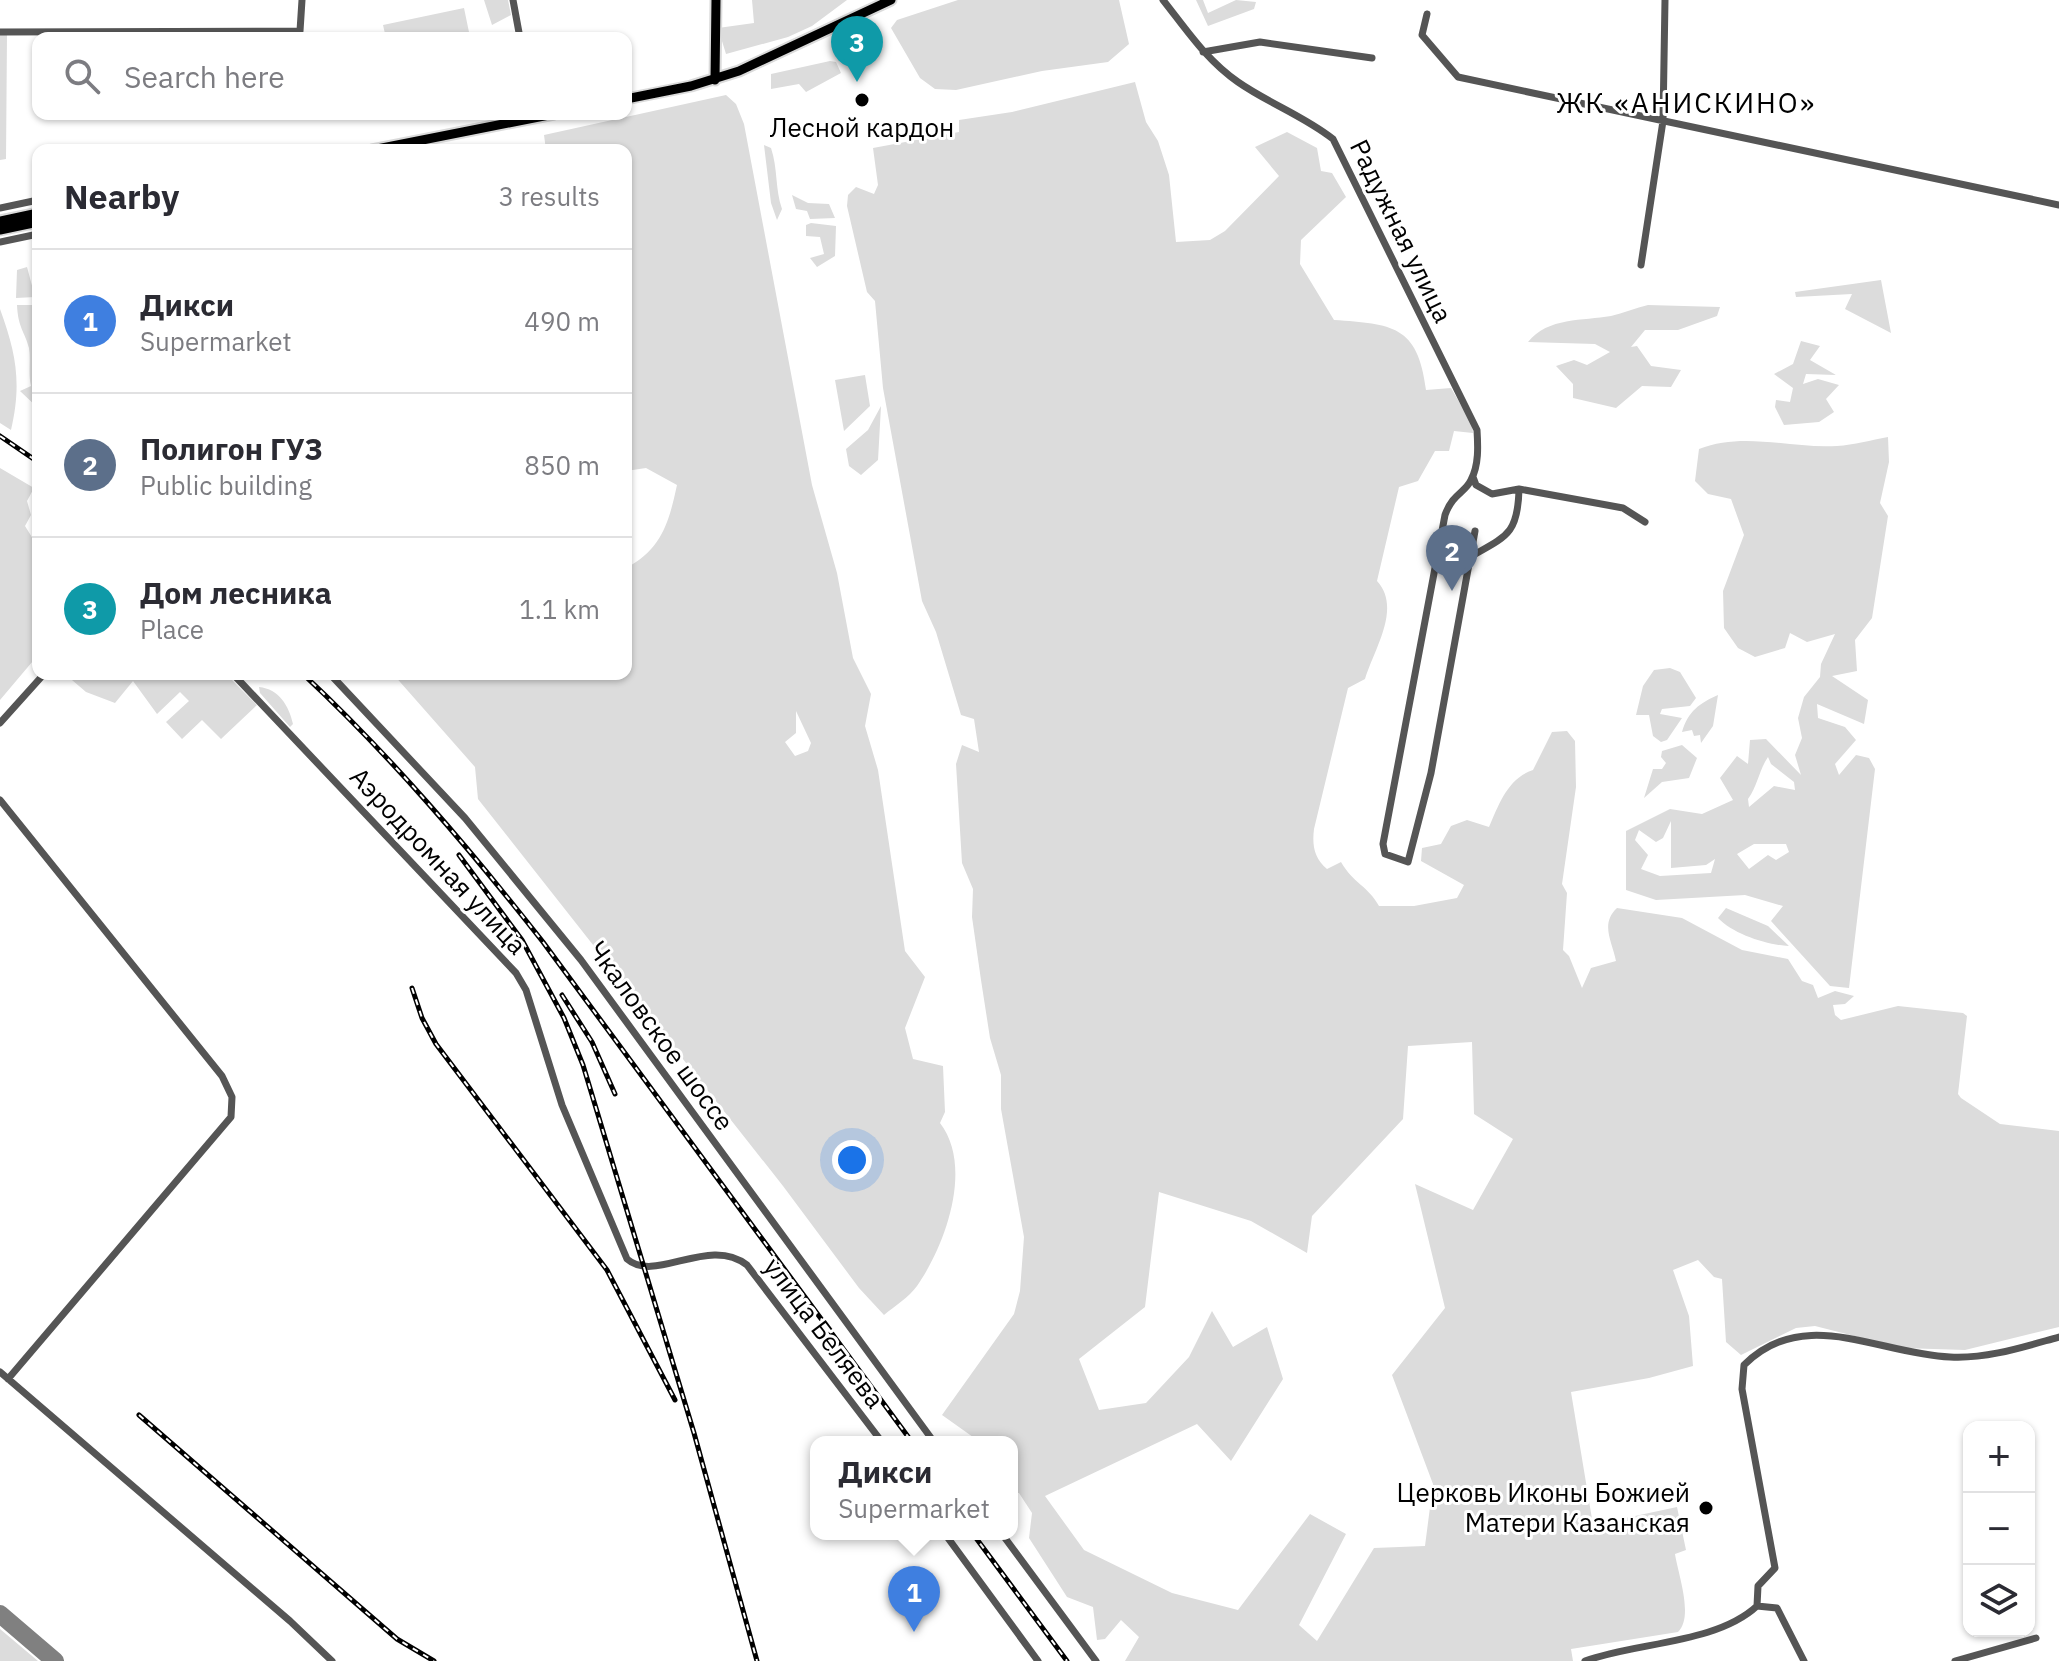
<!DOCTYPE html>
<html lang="en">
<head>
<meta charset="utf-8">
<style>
  body { margin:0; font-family:"IBM Plex Sans",sans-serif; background:#f2f2f3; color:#2b2b33 }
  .controls { position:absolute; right:24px; bottom:24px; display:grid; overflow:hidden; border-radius:16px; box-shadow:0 2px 6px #0004 }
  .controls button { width:72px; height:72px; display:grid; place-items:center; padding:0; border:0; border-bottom:2px solid #e1e1e2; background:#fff; color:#2b2b33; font:40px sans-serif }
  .you { position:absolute; left:852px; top:1160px; width:28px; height:28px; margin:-20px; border:6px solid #fff; border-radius:50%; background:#1a73e8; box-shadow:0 0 0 12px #1a73e833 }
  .badge { display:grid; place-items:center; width:52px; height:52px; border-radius:50%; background:#000; color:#fff; font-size:26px; font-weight:700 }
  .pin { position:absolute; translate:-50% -66px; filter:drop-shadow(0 2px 4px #0008) }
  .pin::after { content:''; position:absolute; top:42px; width:28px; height:24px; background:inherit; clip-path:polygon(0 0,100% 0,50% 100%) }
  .popup { position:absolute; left:810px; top:1436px; width:208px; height:104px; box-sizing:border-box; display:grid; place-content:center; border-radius:16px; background:#fff; filter:drop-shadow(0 2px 6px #0005); font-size:26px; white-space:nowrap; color:#7c7c81 }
  .popup b { font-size:30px; color:#2b2b33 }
  .popup::after { content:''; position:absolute; left:50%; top:100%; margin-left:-16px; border:16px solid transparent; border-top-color:#fff }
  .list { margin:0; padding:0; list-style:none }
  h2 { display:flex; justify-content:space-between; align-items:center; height:104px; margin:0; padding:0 32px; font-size:34px }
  h2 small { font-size:26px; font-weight:400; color:#7c7c81 }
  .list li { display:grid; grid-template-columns:52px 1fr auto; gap:24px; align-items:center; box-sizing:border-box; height:144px; padding:0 32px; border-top:2px solid #e1e1e2 }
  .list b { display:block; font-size:30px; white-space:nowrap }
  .list p { margin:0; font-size:26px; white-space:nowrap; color:#7c7c81 }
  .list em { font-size:26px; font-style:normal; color:#7c7c81 }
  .icon { flex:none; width:44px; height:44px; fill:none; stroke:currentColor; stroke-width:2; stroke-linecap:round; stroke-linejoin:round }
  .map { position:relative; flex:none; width:2059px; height:1661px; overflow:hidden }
  .search { position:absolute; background:#fff; box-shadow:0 2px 6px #0004; left:32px; top:32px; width:600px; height:88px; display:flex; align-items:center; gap:20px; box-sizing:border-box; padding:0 28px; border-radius:16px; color:#7c7c81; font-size:30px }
  .panel { position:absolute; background:#fff; box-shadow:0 2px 6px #0004; left:32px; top:144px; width:600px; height:536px; border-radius:16px }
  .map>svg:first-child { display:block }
  .green { fill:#dcdcdc; fill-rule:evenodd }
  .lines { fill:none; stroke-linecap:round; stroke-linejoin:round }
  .taxiway { stroke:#808080; stroke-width:18 }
  .major-casing { stroke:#dbdbdb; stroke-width:13 }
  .minor { stroke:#555; stroke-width:7 }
  .major { stroke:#000; stroke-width:9 }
  .rail-casing { stroke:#000; stroke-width:5 }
  .rail { stroke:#fff; stroke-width:2; stroke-dasharray:6; stroke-linecap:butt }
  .poi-dot { fill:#000; stroke:#fff; stroke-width:3 }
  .labels { text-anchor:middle; stroke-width:6; stroke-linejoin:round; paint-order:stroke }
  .poi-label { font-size:26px; fill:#000; stroke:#fff }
  .street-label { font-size:26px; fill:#000; stroke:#fff }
  .neighbourhood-label { font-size:28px; letter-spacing:2px; fill:#000; stroke:#fff }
</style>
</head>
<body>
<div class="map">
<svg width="2059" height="1661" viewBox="0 0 2059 1661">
  <rect width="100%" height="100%" fill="#fff"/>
  <path class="green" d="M 484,0 L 508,0 L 511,15 L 492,25 Z
    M 752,0 L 847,0 L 812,26 L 788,37 L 726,54 L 718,28 L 754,23 Z
    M 958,0 L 1119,0 L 1129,44 L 1108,62 L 1042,71 L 956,90 L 935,89 L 920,78 L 891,28 L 897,20 Z
    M 1196,0 L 1203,0 L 1208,13 L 1236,0 L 1256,2 L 1254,9 L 1208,26 Z
    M 464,8 L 470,37 L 386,38 L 383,25 Z
    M 0,35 L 7,35 L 6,159 L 0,160 Z
    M 830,61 L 836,62 L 841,73 L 806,92 L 799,84 L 771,89 L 771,74 Z
    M 1135,82 L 1146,122 L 1158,141 L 1169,175 L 1176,242 L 1210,240 L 1225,231 L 1279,176 L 1255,147 L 1287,132 L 1317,148 L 1321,171 L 1332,173 L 1346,197 L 1301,240 L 1300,264 L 1334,320 C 1392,324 1418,325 1426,390 L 1451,388 L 1472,424 L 1473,433 L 1454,431 L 1449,451 L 1435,451 L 1418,481 L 1399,487 L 1377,581 C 1402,608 1374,649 1365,679 L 1348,688 L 1314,829 C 1312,845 1314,858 1327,869 L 1341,862 C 1353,883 1368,886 1379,906 L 1414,906 L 1457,898 L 1464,885 L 1421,861 L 1422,848 L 1441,844 L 1451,826 L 1467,820 L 1489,827 C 1499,804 1508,778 1533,770 L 1552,732 L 1567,731 L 1575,741 L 1576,787 L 1562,884 L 1567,893 L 1563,950 L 1569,956 L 1582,988 L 1591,968 L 1616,961 C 1612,941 1600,924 1617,908 L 1682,918 L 1742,950 L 1788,959 L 1802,981 L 1813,985 L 1818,998 L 1835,991 L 1854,996 L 1845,1004 L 1833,1005 L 1835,1015 L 1841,1020 L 1898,1006 L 1963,1013 L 1967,1016 L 1958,1094 L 1961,1098 L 2000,1124 L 2059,1131 L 2059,1327 L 1965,1350 L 1902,1348 L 1815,1326 L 1796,1328 L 1741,1355 L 1726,1342 L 1722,1279 L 1714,1277 L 1698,1260 L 1673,1270 L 1689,1316 L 1693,1366 L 1649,1378 L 1571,1392 L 1593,1525 L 1677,1507 L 1686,1550 L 1675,1554 C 1678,1574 1694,1617 1678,1632 L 1571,1649 L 1573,1661 L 1125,1661 L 1139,1637 L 1121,1620 L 1105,1639 L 1097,1640 L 1093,1607 L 1067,1597 L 1029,1538 L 1032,1513 L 1019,1493 L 1012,1493 L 1012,1442 L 980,1442 L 942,1415 L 1014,1314 L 1020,1291 L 1024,1237 L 1001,1109 L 1001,1075 L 990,1038 L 981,980 L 972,917 L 973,889 L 962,863 L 956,764 L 962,745 L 979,752 L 974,719 L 961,715 L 936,632 L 922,601 L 883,388 L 875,301 L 867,292 L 847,206 L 848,195 L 856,187 L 874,194 L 878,185 L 873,148 L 959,132 L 959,120 L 1012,112 ZM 1472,1042 L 1474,1114 L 1513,1139 L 1473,1210 L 1415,1184 L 1445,1308 L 1392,1375 L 1433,1484 L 1425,1546 L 1374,1548 L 1317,1641 L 1299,1625 L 1346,1534 L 1310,1514 L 1238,1610 L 1172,1593 L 1084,1550 L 1045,1496 L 1197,1424 L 1231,1461 L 1283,1379 L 1267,1327 L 1233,1347 L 1212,1311 L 1189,1357 L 1146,1403 L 1099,1410 L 1079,1359 L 1145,1307 L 1159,1192 L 1251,1221 L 1307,1253 L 1312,1216 L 1403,1119 L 1408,1046 Z
    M 726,95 L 736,104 L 744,124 L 812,485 L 837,573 L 853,658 L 871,694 L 865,726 L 878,770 L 905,951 L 925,977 L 905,1028 L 913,1059 L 943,1066 L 945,1112 L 940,1123 C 974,1167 945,1246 917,1286 C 909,1297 895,1306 884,1315 L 859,1288 L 783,1186 L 478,799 L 475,767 L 393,674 L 626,674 L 626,568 C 662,549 669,522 677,485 L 646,468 L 626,471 L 626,150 L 546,150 L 544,135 ZM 796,711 L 811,743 L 808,751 L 795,756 L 785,742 L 796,733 Z
    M 764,145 L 771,148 C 778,169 775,189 782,209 L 777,220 L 771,203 Z
    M 792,195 L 808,203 L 829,204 L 835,218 L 810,219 L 807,211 L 796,209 Z
    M 811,223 L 836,226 L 835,256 L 817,267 L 810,258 L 824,254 L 820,237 L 806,236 L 806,225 Z
    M 27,267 L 35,297 L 16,298 L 17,270 Z
    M 1881,280 L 1891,333 L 1845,309 L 1852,294 L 1796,297 L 1795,292 Z
    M 17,305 L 37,305 L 38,311 L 38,408 L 20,391 L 31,386 C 28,373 31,360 29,348 C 25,332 18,328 17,305 Z
    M 1648,305 L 1720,307 L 1717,316 L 1678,330 L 1645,330 L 1631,347 L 1637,346 L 1651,366 L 1681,370 L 1671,387 L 1642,386 L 1616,408 L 1573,398 L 1573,384 L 1556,366 L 1574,360 L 1587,365 L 1610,352 L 1595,344 L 1528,342 C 1548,317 1583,321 1611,316 C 1623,313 1636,308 1648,305 Z
    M 0,309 C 16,353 22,383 11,430 L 0,423 Z
    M 1801,341 L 1820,346 L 1810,360 L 1836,375 L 1806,374 L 1803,384 L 1818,379 L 1839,385 L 1826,399 L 1834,412 L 1819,422 L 1784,425 L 1775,407 L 1776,400 L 1790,402 L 1793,388 L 1774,374 L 1793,364 Z
    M 865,375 L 870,406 L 844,431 L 835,380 Z
    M 881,406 L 878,460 L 861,475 L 849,466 L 846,449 L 868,430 Z
    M 1888,437 L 1889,462 L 1880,503 L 1888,516 L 1872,618 L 1855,640 L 1857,671 L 1832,676 L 1868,700 L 1864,724 L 1817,704 L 1818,718 L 1845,727 L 1856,740 L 1835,764 L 1839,775 L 1856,755 L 1869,758 L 1875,769 L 1849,988 L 1830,986 L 1771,921 L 1783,906 L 1745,895 L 1656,900 L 1626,890 L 1626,831 L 1670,809 L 1702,814 L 1733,800 L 1720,778 L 1737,756 L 1748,764 L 1750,740 L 1766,739 L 1801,775 L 1795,755 L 1802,738 L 1798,718 L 1804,697 L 1820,677 L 1821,664 L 1835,634 L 1807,642 L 1790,633 L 1785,648 L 1755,657 L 1738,648 L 1724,628 L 1723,591 L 1744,535 L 1731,499 L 1708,494 L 1695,481 L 1699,449 C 1744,431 1791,449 1837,446 C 1854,445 1871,440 1888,437 ZM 1768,757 L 1771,764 L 1794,782 L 1795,790 L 1774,786 L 1749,807 L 1748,799 C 1758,785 1759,770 1768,757 ZM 1671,821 L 1671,868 L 1706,865 L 1715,859 L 1711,873 L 1660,876 L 1641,869 L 1648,855 L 1635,840 L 1639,830 L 1656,842 L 1663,838 ZM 1754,844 L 1786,844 L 1789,852 L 1776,860 L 1768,855 L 1749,869 L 1737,854 Z
    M 0,468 L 34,488 L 27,501 L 31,515 L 25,526 L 38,547 L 38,655 L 0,700 Z
    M 1670,668 L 1680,672 L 1696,698 L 1690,706 L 1662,709 L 1660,714 L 1682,718 L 1667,740 L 1661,742 L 1653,736 L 1649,715 L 1636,715 L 1643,686 L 1654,670 Z
    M 65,674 L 226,674 L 257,705 L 221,739 L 202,720 L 182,739 L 166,722 L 189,701 L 180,692 L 157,714 L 133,681 L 115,703 L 86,692 Z
    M 259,687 C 279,689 289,706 293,724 L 290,727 L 260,693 Z
    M 1718,695 L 1713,726 L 1701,743 L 1700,735 L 1694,736 L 1692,730 L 1682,732 C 1688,711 1700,703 1718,695 Z
    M 1682,745 L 1697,758 L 1689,778 L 1662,782 L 1644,798 L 1653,769 L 1662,769 L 1666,763 L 1661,757 L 1662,751 Z
    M 1726,908 L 1768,926 L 1789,946 C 1767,945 1733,934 1718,918 Z
    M 0,1629 L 38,1661 L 0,1661 Z"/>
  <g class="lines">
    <path class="taxiway" d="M 0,1614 L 55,1661"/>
    <g class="major-casing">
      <path id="major" d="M 715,80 L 716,0
        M 626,99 L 691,86 L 739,71 L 891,0
        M 372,150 L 554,114
        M 0,221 L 38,213
        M 0,230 L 38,222"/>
    </g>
    <path class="minor" d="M 513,0 L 520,38
      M 1163,0 C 1186,29 1207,61 1238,82 C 1268,103 1304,116 1333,139 L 1477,430 C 1478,446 1479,465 1471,480 C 1465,493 1453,493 1445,515 L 1383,844 L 1385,854 L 1408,862 L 1431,773 L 1475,531
      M 1427,14 L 1422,35 L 1458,77 L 2059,205
      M 0,32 L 300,31 L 302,0
      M 1203,52 L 1260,42 L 1372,58
      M 0,208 L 38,200
      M 0,242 L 38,234
      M 1641,265 L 1663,121 L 1665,0
      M 1473,477 L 1476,485 L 1492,494 L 1519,489 L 1623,508 L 1645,522
      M 1470,557 C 1507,536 1518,534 1519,489
      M 233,674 L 516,973 L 526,990 L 562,1105 L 627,1259 C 655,1284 709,1235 747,1265 L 882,1442
      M 330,674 L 465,818 L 581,960 L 934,1442
      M 0,723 L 44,674
      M 0,800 L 222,1076 L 232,1097 L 231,1117 L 8,1379
      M 0,1372 L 290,1621 L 332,1661
      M 945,1534 L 1038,1661
      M 1002,1534 L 1096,1661
      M 1757,1606 L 1758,1586 L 1775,1568 L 1742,1389 L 1744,1365 C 1804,1305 1878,1354 1950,1357 C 1987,1359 2023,1347 2059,1337
      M 1757,1606 L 1777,1608 L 1804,1661
      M 1585,1661 C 1636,1642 1716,1644 1757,1606
      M 1955,1661 L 2036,1638"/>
    <use href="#major" class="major"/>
    <g class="rail-casing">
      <path id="rail" d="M 0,436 L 38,462
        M 303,674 C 391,756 469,848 543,942 L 912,1442
        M 459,855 L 522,940 L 564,1018 L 583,1065 L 694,1433 L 757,1661
        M 412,988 L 422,1018 L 436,1044 L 607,1270 L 675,1400
        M 562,995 L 592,1042 L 615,1094
        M 139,1415 L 397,1639 L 434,1661
        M 973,1534 L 1067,1661"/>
    </g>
    <use href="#rail" class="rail"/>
  </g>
  <g class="poi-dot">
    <circle cx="862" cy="100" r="8"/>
    <circle cx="1706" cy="1508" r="8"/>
  </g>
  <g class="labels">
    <g class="poi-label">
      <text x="862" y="137">Лесной кардон</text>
      <text x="1690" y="1502" text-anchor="end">Церковь Иконы Божией<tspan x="1690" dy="30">Матери Казанская</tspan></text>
    </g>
    <g class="street-label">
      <text transform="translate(1401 231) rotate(64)" y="9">Радужная улица</text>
      <text transform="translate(438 861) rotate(47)" y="9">Аэродромная улица</text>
      <text transform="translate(661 1036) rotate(54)" y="9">Чкаловское шоссе</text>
      <text transform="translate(824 1333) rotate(53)" y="9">улица Беляева</text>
    </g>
    <g class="neighbourhood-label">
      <text x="1686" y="113">ЖК «АНИСКИНО»</text>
    </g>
  </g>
</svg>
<div class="controls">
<button>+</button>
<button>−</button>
<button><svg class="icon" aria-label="layers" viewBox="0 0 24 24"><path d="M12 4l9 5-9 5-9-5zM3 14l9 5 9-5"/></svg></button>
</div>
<div class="you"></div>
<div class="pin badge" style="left:914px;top:1632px;background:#3f7fe0">1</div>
<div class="popup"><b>Дикси</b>Supermarket</div>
<div class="pin badge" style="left:1452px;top:591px;background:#5c6f8a">2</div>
<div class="pin badge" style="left:857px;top:82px;background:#0f9aa8">3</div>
<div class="search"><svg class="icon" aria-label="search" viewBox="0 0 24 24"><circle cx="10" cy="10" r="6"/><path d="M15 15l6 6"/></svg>Search here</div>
<section class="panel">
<h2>Nearby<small>3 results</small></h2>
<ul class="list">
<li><span class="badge" style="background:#3f7fe0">1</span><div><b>Дикси</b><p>Supermarket</p></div><em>490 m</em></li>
<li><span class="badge" style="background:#5c6f8a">2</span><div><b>Полигон ГУЗ</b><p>Public building</p></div><em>850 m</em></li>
<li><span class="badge" style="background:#0f9aa8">3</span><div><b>Дом лесника</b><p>Place</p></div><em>1.1 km</em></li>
</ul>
</section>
</div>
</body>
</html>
